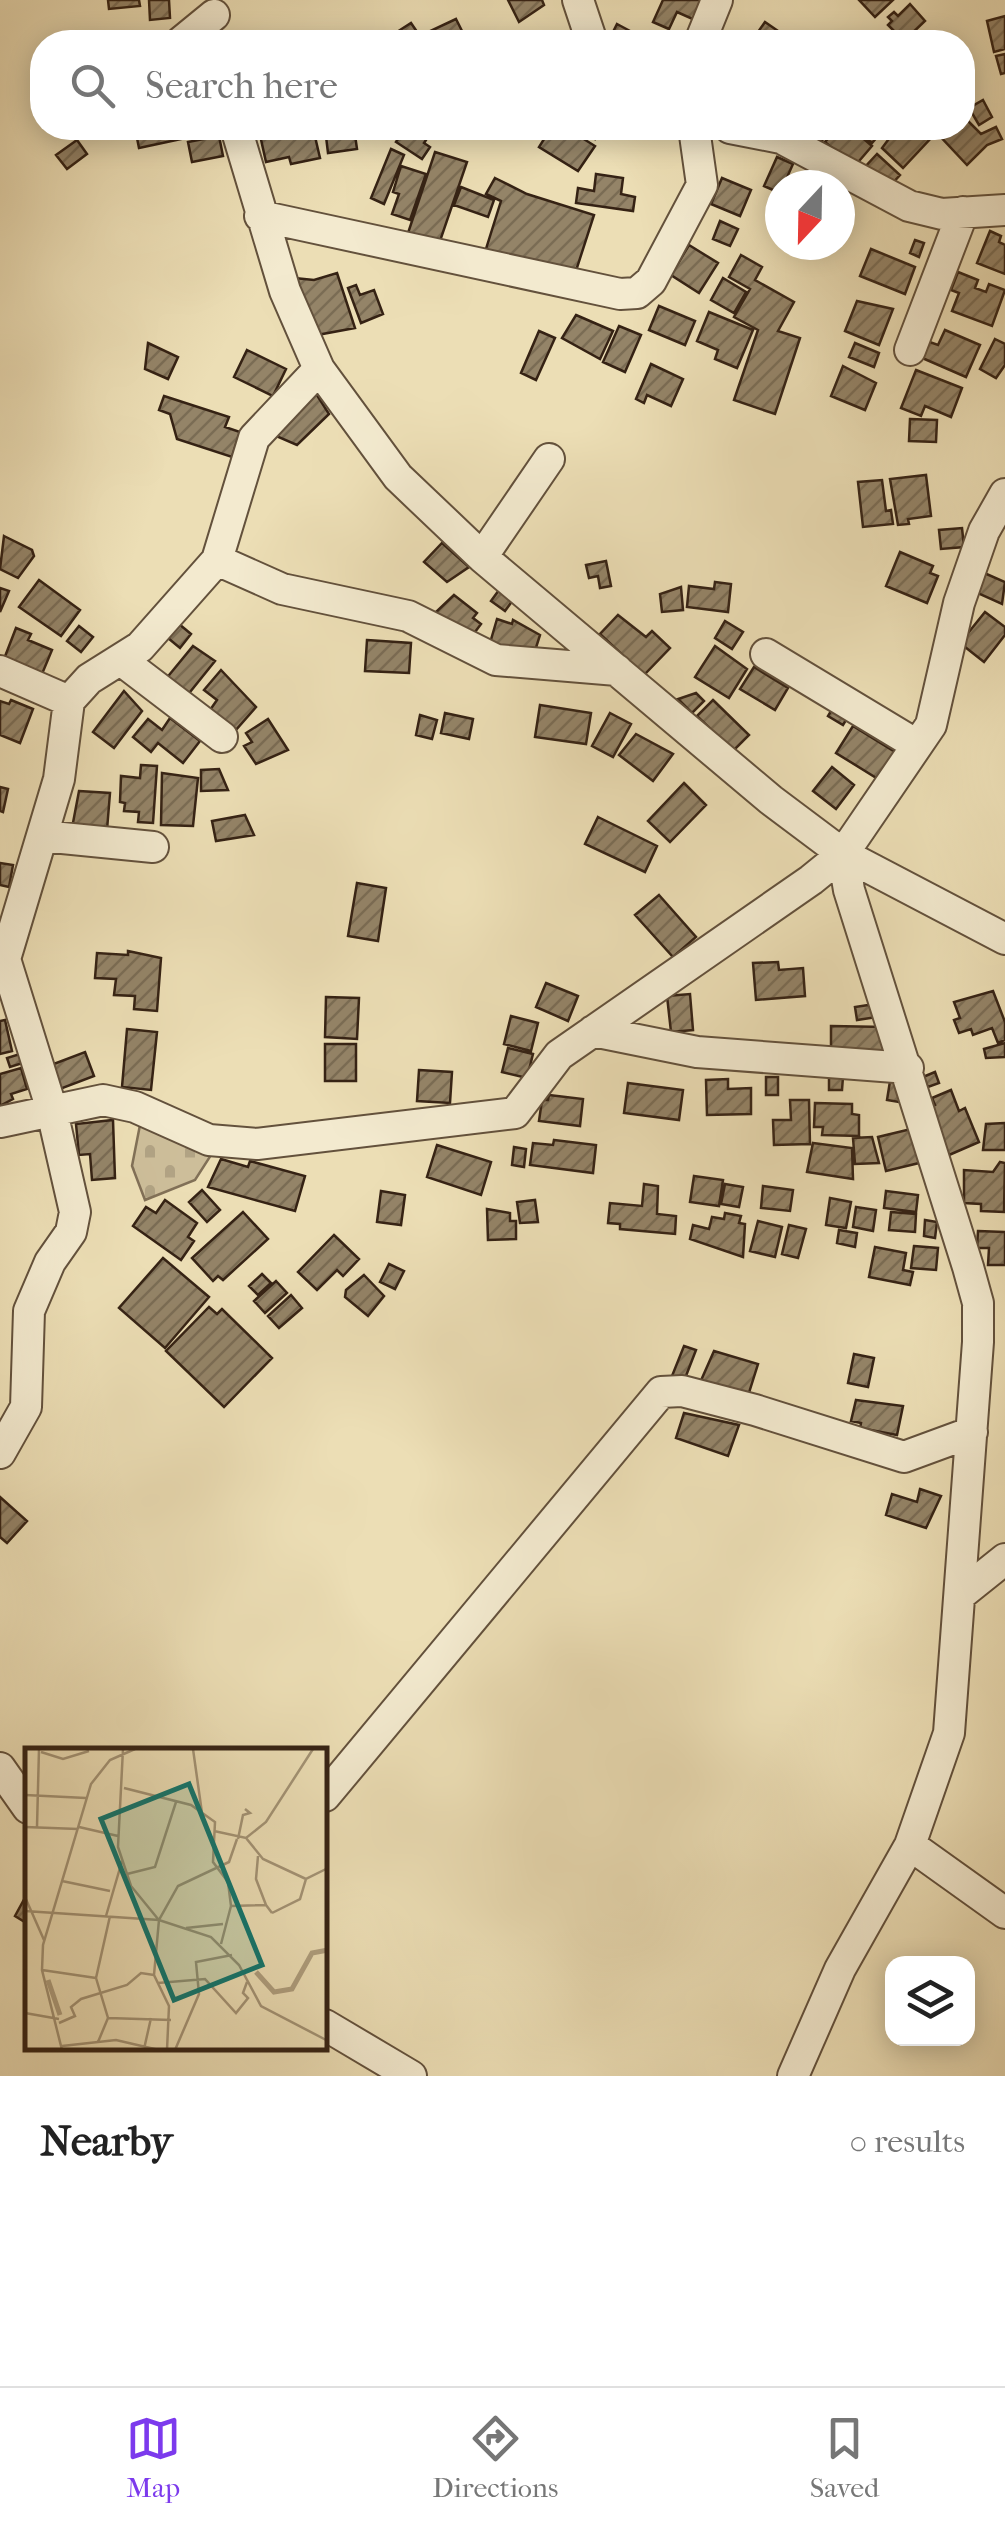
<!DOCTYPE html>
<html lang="en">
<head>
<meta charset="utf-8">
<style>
  body { margin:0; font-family:"IM FELL French Canon",serif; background:#f2f2f2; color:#222 }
  .controls { position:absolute; right:30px; bottom:30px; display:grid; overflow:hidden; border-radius:20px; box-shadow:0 5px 25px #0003 }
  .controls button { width:90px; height:90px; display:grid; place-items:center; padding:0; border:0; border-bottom:2px solid #e0e0e0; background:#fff; color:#222; font:50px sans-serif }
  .compass { position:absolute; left:765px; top:170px; width:90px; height:90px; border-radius:50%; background:#fff; box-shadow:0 5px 25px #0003; rotate:202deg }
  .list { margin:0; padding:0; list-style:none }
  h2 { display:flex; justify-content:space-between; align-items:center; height:130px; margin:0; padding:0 40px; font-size:42px }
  h2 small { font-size:32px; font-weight:400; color:#767676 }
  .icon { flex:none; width:55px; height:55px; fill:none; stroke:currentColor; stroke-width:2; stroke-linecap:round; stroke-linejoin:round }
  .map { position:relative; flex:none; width:1005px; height:2076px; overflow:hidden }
  .search { position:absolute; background:#fff; box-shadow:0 5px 25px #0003; left:30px; right:30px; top:30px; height:110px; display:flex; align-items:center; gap:25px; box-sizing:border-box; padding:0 35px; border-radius:40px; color:#767676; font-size:38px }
  .sheet { height:310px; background:#fff }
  nav { display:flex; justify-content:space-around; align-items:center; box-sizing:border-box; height:140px; border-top:2px solid #e0e0e0; background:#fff; font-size:28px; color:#767676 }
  nav a { display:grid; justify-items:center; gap:5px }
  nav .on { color:#7c3aed }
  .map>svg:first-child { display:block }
  .cemetery { fill:url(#cemetery-stones); stroke:#817057; stroke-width:2.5 }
  .building { fill:url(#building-hatch); stroke:#352214; stroke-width:2.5 }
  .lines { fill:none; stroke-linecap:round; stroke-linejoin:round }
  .minor-casing { stroke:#63513c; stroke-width:34 }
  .minor { stroke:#f3eacf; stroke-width:30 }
  .inset-river { fill:none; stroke:#ae9e7e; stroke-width:5 }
  .inset-road { fill:none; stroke:#a39375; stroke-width:2.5 }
  .view { fill:#0f766e; fill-opacity:0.15; stroke:#0f766e; stroke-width:5 }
  .inset-edge { fill:none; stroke:#352214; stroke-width:5 }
</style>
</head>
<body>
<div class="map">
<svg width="1005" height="2076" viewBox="0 0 1005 2076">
  <defs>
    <pattern id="cemetery-stones" width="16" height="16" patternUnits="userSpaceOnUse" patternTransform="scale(2.5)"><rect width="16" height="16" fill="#cdbe9a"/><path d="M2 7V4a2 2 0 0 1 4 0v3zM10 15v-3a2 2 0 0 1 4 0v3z" fill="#b1a384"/></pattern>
    <pattern id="building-hatch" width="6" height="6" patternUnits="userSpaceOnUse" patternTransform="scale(2.5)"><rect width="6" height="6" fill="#948468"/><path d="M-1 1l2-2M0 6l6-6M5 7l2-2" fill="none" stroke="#7a6c54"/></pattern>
  </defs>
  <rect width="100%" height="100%" fill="#ecdeb5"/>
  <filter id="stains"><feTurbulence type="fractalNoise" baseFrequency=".002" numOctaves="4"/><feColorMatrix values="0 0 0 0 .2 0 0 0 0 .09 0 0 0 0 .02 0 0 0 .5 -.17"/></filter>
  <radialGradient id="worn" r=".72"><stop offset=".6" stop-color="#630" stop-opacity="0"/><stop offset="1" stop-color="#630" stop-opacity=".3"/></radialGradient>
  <path class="cemetery" d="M 140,1125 L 213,1152 L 195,1180 L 145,1200 L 132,1166 Z"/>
  <path class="building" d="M 108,0 L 139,0 L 140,6 L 109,9 Z
    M 149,0 L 169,0 L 170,18 L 150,20 Z
    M 508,0 L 542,0 L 544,5 L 519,22 Z
    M 663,0 L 701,0 L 697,21 L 677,12 L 669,29 L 653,22 Z
    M 859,0 L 893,0 L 875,17 Z
    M 910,4 L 925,21 L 904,41 L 888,25 L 892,21 L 888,17 L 894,12 L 898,16 Z
    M 1005,16 L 1005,49 L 994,52 L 987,21 Z
    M 456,19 L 466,39 L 433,42 L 428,32 Z
    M 765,22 L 794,42 L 751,42 Z
    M 411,23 L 424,42 L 388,42 L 386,39 Z
    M 617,24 L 630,31 L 625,42 L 608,42 Z
    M 1005,54 L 1005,73 L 1001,74 L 996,56 Z
    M 983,100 L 992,117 L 979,125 L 969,108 Z
    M 962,115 L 981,134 L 996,127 L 1002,139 L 987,145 L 967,165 L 938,134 L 945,128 L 962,128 Z
    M 135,128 L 193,128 L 195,136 L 139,148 Z
    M 279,128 L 313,128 L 320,158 L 291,164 L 289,157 L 266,162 L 260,135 Z
    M 325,128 L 354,128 L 357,149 L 328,153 Z
    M 405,128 L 434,128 L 424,143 L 430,147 L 422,159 L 396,142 Z
    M 551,128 L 566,128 L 595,146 L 578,171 L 539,147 Z
    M 575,128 L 602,128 L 595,139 Z
    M 788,128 L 811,128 L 825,135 L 818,149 Z
    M 838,128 L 851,128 L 872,146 L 854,167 L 825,142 Z
    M 853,128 L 885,128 L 872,143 Z
    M 897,128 L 919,128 L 931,138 L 903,168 L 882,148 Z
    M 219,136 L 223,156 L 192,162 L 188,142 Z
    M 77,140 L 87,154 L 67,169 L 56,155 Z
    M 391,149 L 404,155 L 384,204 L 371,198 Z
    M 435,152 L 467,162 L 440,241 L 406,239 Z
    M 877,154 L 900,175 L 888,188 L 865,167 Z
    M 777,157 L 793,164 L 780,193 L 764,186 Z
    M 401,166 L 426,174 L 410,220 L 392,214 L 399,194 L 393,192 Z
    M 596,174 L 623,178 L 621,194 L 635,197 L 633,211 L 576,203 L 578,188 L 594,191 Z
    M 495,178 L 527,194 L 594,215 L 574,277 L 486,249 L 501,201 L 486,194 Z
    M 722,178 L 751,190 L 740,216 L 711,204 Z
    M 461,187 L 494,200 L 488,217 L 454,205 Z
    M 720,221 L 738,229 L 730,246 L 713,239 Z
    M 990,231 L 1001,236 L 999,242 L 1005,245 L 1005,274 L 977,263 Z
    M 915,240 L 924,243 L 919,257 L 910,253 Z
    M 689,245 L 718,263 L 699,293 L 671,275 Z
    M 871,249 L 915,267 L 905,294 L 860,276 Z
    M 741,255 L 762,267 L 755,280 L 794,302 L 778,331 L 800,338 L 775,414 L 734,400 L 758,330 L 734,317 L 750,289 L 729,277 Z
    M 958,272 L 978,280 L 975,288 L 986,292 L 989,284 L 1005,290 L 992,326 L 952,311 L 959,293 L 951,290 Z
    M 337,273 L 355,328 L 317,335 L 294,278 L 314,280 Z
    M 723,278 L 746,292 L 734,313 L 711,300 Z
    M 356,285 L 360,295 L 374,290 L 383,314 L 361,323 L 348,288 Z
    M 857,301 L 893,309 L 879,345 L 845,331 Z
    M 659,306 L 695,321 L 685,345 L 649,330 Z
    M 709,312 L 753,330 L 737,368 L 715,359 L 718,350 L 697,341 Z
    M 576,315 L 613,331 L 600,359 L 562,338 Z
    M 619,326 L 641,335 L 625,372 L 603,362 Z
    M 945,330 L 980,345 L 966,377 L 920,357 L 927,341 L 938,345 Z
    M 539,331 L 555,338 L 536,380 L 521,373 Z
    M 995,339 L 1005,344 L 1005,365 L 996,378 L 980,369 Z
    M 148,343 L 178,357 L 168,379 L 145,369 Z
    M 855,343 L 879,353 L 874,367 L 849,357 Z
    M 247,350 L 286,369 L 273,396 L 234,377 Z
    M 651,364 L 683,379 L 671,406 L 647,395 L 644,403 L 636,399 Z
    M 843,366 L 876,383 L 865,410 L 831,396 Z
    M 916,370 L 962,388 L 951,417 L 925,406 L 921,416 L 901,408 Z
    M 315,392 L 329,414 L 297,445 L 269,433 Z
    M 164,396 L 229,417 L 225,427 L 240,432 L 232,457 L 177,439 L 170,414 L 159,410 Z
    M 910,419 L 937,420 L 936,442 L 909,441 Z
    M 926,475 L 931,516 L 908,519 L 909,524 L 898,525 L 890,479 Z
    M 882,480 L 886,511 L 891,510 L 893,524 L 863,527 L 858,482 Z
    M 962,528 L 964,547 L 941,549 L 939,530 Z
    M 4,536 L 32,550 L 34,556 L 18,578 L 0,569 Z
    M 442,543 L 469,567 L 447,582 L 424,562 Z
    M 900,552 L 933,566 L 930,573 L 938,576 L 927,603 L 886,586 Z
    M 606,561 L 611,586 L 600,588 L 598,576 L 589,578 L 586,565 Z
    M 982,572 L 1005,582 L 1002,604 L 973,591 Z
    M 39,580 L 80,610 L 61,636 L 19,607 Z
    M 715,582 L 731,584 L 728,612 L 687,607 L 689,586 L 714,589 Z
    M 681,587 L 683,610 L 662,612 L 660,594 Z
    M 0,588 L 9,591 L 0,612 Z
    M 499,590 L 513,600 L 505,611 L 491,601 Z
    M 454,595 L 477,613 L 473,618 L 481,624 L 469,640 L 434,614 Z
    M 985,612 L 1005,627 L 1005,635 L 984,662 L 960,643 Z
    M 618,615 L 646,637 L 652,631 L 670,648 L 644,675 L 600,634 Z
    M 497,619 L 512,624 L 513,620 L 540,635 L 534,654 L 490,643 Z
    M 725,621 L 743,632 L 732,649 L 715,638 Z
    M 179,624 L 191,634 L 180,648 L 168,638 Z
    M 79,626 L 93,637 L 81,652 L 67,641 Z
    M 16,628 L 31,634 L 28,640 L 52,650 L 42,674 L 4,659 Z
    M 367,640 L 411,643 L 409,673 L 365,671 Z
    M 193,646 L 215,661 L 186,697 L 165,680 Z
    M 715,646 L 747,669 L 729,698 L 695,677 Z
    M 754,667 L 788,688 L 775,710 L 740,689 Z
    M 221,670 L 256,707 L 235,731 L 210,710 L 217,700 L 204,690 Z
    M 124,691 L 142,711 L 114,748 L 93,732 Z
    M 696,693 L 704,701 L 692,713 L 678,699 Z
    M 11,700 L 33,709 L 20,743 L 0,735 L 0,701 L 9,704 Z
    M 713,700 L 749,735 L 733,751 L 697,716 Z
    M 540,705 L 591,713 L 586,744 L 535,737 Z
    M 834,706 L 849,715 L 843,725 L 828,716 Z
    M 445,713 L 473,719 L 469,739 L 441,733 Z
    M 610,713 L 631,724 L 613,757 L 592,746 Z
    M 420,715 L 437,720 L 432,739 L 416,735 Z
    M 170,718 L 200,741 L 183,763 L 158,743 L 151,752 L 133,737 L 148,719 L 162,730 Z
    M 268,719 L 288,750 L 256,764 L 244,746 L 252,742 L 246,733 Z
    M 853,726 L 895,752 L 878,779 L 836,753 Z
    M 636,734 L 673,754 L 653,781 L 619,755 Z
    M 141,765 L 157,766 L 153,823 L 138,822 L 139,812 L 124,811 L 125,803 L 120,802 L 121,776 L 140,778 Z
    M 832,767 L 854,785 L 836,809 L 813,791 Z
    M 219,769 L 228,790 L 201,791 L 201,770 Z
    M 162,773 L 198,778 L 193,826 L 161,825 Z
    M 684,783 L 706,805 L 670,842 L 648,821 Z
    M 0,787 L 8,789 L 3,812 L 0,811 Z
    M 79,791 L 110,793 L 107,830 L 72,828 Z
    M 245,815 L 254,835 L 216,841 L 212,821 Z
    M 598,817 L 657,846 L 645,872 L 585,844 Z
    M 0,863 L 13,865 L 9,887 L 0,885 Z
    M 357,883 L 386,888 L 378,941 L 348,936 Z
    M 659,895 L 696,937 L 673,957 L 635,915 Z
    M 128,951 L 161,958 L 157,1011 L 134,1009 L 135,996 L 114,995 L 116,979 L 95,978 L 97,953 L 128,955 Z
    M 778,962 L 779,970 L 803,968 L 805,996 L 756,1000 L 753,963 Z
    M 546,983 L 578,996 L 568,1021 L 536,1007 Z
    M 993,991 L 1005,1022 L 1005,1040 L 998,1043 L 992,1028 L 973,1035 L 971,1029 L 959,1033 L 954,1020 L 960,1018 L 954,1002 Z
    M 690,994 L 693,1030 L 671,1032 L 667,996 Z
    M 326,997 L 359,998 L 357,1039 L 325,1037 Z
    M 875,1004 L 877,1017 L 857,1020 L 855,1007 Z
    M 511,1016 L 538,1023 L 531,1051 L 504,1044 Z
    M 5,1020 L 12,1051 L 0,1054 L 0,1021 Z
    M 831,1026 L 885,1027 L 885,1054 L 831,1053 Z
    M 127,1029 L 157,1032 L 151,1090 L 122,1087 Z
    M 1005,1043 L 1005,1057 L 986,1058 L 984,1049 Z
    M 325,1044 L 356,1044 L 356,1081 L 325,1081 Z
    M 508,1048 L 533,1054 L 527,1078 L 502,1072 Z
    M 85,1052 L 94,1076 L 60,1089 L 51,1065 Z
    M 23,1053 L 26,1062 L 10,1067 L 7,1058 Z
    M 21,1068 L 27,1089 L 11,1094 L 13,1099 L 0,1106 L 0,1074 Z
    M 419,1070 L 452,1072 L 450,1103 L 417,1101 Z
    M 935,1072 L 939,1083 L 928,1087 L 923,1077 Z
    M 829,1076 L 843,1077 L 842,1090 L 829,1090 Z
    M 766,1077 L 778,1077 L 778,1095 L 766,1095 Z
    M 728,1079 L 728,1089 L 751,1088 L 751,1114 L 707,1115 L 706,1080 Z
    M 890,1081 L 900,1084 L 905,1103 L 887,1100 Z
    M 628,1083 L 683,1090 L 679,1120 L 624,1113 Z
    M 951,1090 L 959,1111 L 965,1108 L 979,1142 L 949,1155 L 929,1108 L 935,1105 L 932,1098 Z
    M 549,1095 L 583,1099 L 580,1126 L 539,1121 L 542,1100 L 548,1100 Z
    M 790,1100 L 809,1100 L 810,1144 L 774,1145 L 773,1120 L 791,1120 Z
    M 815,1103 L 852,1104 L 852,1114 L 859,1115 L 859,1136 L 822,1135 L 823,1127 L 814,1127 Z
    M 113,1120 L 115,1178 L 92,1180 L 90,1154 L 79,1155 L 76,1124 Z
    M 1005,1123 L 1005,1150 L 983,1150 L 986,1124 Z
    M 911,1129 L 919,1163 L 886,1171 L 878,1137 Z
    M 872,1137 L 879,1163 L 855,1164 L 853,1138 Z
    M 554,1140 L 596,1145 L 593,1173 L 530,1165 L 533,1143 L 553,1145 Z
    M 813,1143 L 852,1148 L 853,1179 L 807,1172 Z
    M 437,1145 L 491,1162 L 481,1195 L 427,1177 Z
    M 514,1147 L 526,1149 L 524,1167 L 512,1165 Z
    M 221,1159 L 248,1167 L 250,1161 L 305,1176 L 295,1211 L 208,1187 Z
    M 1000,1162 L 1005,1163 L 1004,1212 L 981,1211 L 981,1204 L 964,1203 L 964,1170 L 993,1172 Z
    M 694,1176 L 723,1180 L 719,1206 L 690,1202 Z
    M 644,1184 L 658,1186 L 657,1214 L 676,1216 L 675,1234 L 620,1229 L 620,1224 L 608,1223 L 610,1203 L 642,1206 Z
    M 725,1184 L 743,1187 L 739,1207 L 721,1204 Z
    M 763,1186 L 793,1190 L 790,1211 L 761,1208 Z
    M 202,1190 L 220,1210 L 207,1222 L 189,1202 Z
    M 381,1191 L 405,1195 L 401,1225 L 377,1222 Z
    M 886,1191 L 918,1195 L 916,1212 L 884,1208 Z
    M 830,1198 L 851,1202 L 846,1228 L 826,1225 Z
    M 165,1200 L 197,1223 L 188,1237 L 194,1241 L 181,1260 L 133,1226 L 146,1207 L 156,1213 Z
    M 535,1200 L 538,1222 L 520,1223 L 517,1202 Z
    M 856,1207 L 876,1210 L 873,1231 L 853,1227 Z
    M 487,1209 L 510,1213 L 510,1221 L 516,1221 L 516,1239 L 488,1240 Z
    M 243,1212 L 268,1239 L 223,1280 L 218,1276 L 213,1281 L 192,1258 Z
    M 891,1212 L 916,1214 L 915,1232 L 889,1230 Z
    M 725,1213 L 741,1216 L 739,1223 L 745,1224 L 743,1257 L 690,1239 L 693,1225 L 709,1229 L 712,1217 L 724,1219 Z
    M 925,1220 L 937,1222 L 935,1238 L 924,1236 Z
    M 758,1221 L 782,1227 L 775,1257 L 750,1251 Z
    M 789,1225 L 806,1229 L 798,1258 L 782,1254 Z
    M 839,1230 L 857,1233 L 855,1247 L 837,1243 Z
    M 978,1231 L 1005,1232 L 1005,1265 L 988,1265 L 989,1248 L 977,1248 Z
    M 334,1235 L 359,1259 L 343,1276 L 337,1270 L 317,1290 L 298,1272 Z
    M 914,1246 L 938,1248 L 936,1270 L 911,1268 Z
    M 875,1247 L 906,1253 L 903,1270 L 913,1272 L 910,1285 L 869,1277 Z
    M 163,1258 L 209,1297 L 165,1348 L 119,1308 Z
    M 389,1264 L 404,1271 L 395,1289 L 380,1282 Z
    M 262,1274 L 271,1283 L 258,1295 L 249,1286 Z
    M 364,1275 L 384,1296 L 368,1316 L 345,1297 L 346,1290 Z
    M 276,1281 L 287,1293 L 265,1313 L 254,1301 Z
    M 291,1295 L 302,1308 L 279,1328 L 268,1316 Z
    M 209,1307 L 217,1314 L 222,1309 L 272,1358 L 224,1407 L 166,1351 Z
    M 684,1346 L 696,1350 L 684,1381 L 672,1376 Z
    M 714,1351 L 758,1364 L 747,1399 L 699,1385 Z
    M 854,1354 L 874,1358 L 868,1387 L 848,1383 Z
    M 856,1400 L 903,1406 L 897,1435 L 860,1428 L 861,1423 L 851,1421 Z
    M 684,1413 L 739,1425 L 728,1456 L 676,1438 Z
    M 920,1489 L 941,1496 L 926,1528 L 886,1515 L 892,1494 L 917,1502 Z
    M 0,1497 L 27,1521 L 7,1543 L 0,1537 Z
    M 27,1894 L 28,1894 L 28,1924 L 15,1916 Z"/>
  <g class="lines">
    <g class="minor-casing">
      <path id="minor" d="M 578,0 L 592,42
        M 181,42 L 214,15
        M 700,42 L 717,0
        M 236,128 L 285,291 L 319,369 L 398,477 L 482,557 L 771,800 L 843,854 L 1005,939
        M 730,128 L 781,138 L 909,206 L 942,214 L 1005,210
        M 260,216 L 620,294 L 637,293 L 651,281 L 702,185 L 694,128
        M 910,350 L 963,212
        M 482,557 L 549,459
        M 217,560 L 282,589 L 408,616 L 496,660 L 617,670
        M 766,654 L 917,745
        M 121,660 L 222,737
        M 0,671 L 69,701
        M 42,836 L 153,847
        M 593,1031 L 697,1052 L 908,1068
        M 0,1122 L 103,1100 L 135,1107 L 209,1140 L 257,1144 L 515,1113 L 559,1055 L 811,880 L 843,854 L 931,725 L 959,603 L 984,531 L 1005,494
        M 0,1453 L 26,1407 L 29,1311 L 50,1262 L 71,1232 L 75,1212 L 51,1107 L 5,959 L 59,779 L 69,701 L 89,679 L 140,647 L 217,560 L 254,438 L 319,369
        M 960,1595 L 1005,1559
        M 0,1768 L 28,1808
        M 325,1796 L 661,1392 L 682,1391 L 755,1410 L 904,1457 L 972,1432
        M 910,1845 L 1005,1913
        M 325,2025 L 411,2076
        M 793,2076 L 840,1969 L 910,1845 L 949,1733 L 978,1342 L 978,1303 L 968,1267 L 849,890 L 843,854"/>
    </g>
    <use href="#minor" class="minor"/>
  </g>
  <g transform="translate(25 1748)">
    <rect width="302" height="302" fill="#ecdeb5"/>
    <path class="inset-river" d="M 231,224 L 249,244 L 267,241 L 287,205 L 303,202M 23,232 L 35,267"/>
    <path class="inset-road" d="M 98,1 L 93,99 L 106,138 L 133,171M 168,1 L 177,65M 16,4 L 38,11 L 64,3M 99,40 L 166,57 L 190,74 L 188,114 L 203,134 L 206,158 L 196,196M 0,47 L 61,50M 0,79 L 53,81M 12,79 L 14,1M 54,79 L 93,88M 189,83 L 221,90 L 241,74 L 288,1M 221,90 L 238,111 L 281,131M 213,91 L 218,67 L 225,65 L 220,61M 233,108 L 231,131 L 241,157M 102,126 L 130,119 L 151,54M 37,133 L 85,143M 0,149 L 19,192M 206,158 L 241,157 L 247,165M 0,163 L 134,172 L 186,189 L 214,217 L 236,258 L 303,293M 247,165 L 275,151 L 281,131 L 303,120M 81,168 L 97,113M 161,180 L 198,176M 17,222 L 71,230M 71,230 L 83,270 L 73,294M 71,230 L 85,168M 133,235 L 180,231 L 211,265 L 223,250 L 218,245 L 222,234M 0,265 L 34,271M 83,270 L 146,272M 34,275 L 50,268 L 46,259 L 56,251 L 102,237 L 116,225 L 129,227M 37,298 L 91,292 L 134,302M 119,301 L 126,270M 37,302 L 17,222 L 18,197 L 66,36 L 85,12 L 110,1M 142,302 L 144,258 L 129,227 L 134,172 L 153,138 L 204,114 L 212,91M 150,302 L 174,246 L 171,214 L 207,207"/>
    <path class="view" d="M 164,36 L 237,217 L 149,252 L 76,71 Z"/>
    <rect width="302" height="302" class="inset-edge"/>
  </g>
  <rect width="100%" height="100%" filter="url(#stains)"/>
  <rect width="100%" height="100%" fill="url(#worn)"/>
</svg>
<div class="controls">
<button><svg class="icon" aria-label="layers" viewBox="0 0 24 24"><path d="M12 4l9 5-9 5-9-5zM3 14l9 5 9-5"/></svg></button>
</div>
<svg class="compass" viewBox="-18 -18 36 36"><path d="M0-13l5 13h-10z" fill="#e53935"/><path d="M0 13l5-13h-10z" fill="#767676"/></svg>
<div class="search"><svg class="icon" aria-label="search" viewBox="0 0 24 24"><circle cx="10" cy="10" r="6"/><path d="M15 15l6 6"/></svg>Search here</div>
</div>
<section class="sheet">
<h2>Nearby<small>0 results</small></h2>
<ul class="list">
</ul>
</section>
<nav>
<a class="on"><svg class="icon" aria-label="map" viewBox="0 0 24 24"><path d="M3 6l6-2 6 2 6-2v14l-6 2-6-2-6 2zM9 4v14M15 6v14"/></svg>Map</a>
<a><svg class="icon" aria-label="directions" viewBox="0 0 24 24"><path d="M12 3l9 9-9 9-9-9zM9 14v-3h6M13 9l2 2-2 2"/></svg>Directions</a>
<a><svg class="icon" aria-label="saved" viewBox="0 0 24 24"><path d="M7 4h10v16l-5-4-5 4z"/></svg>Saved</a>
</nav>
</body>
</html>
